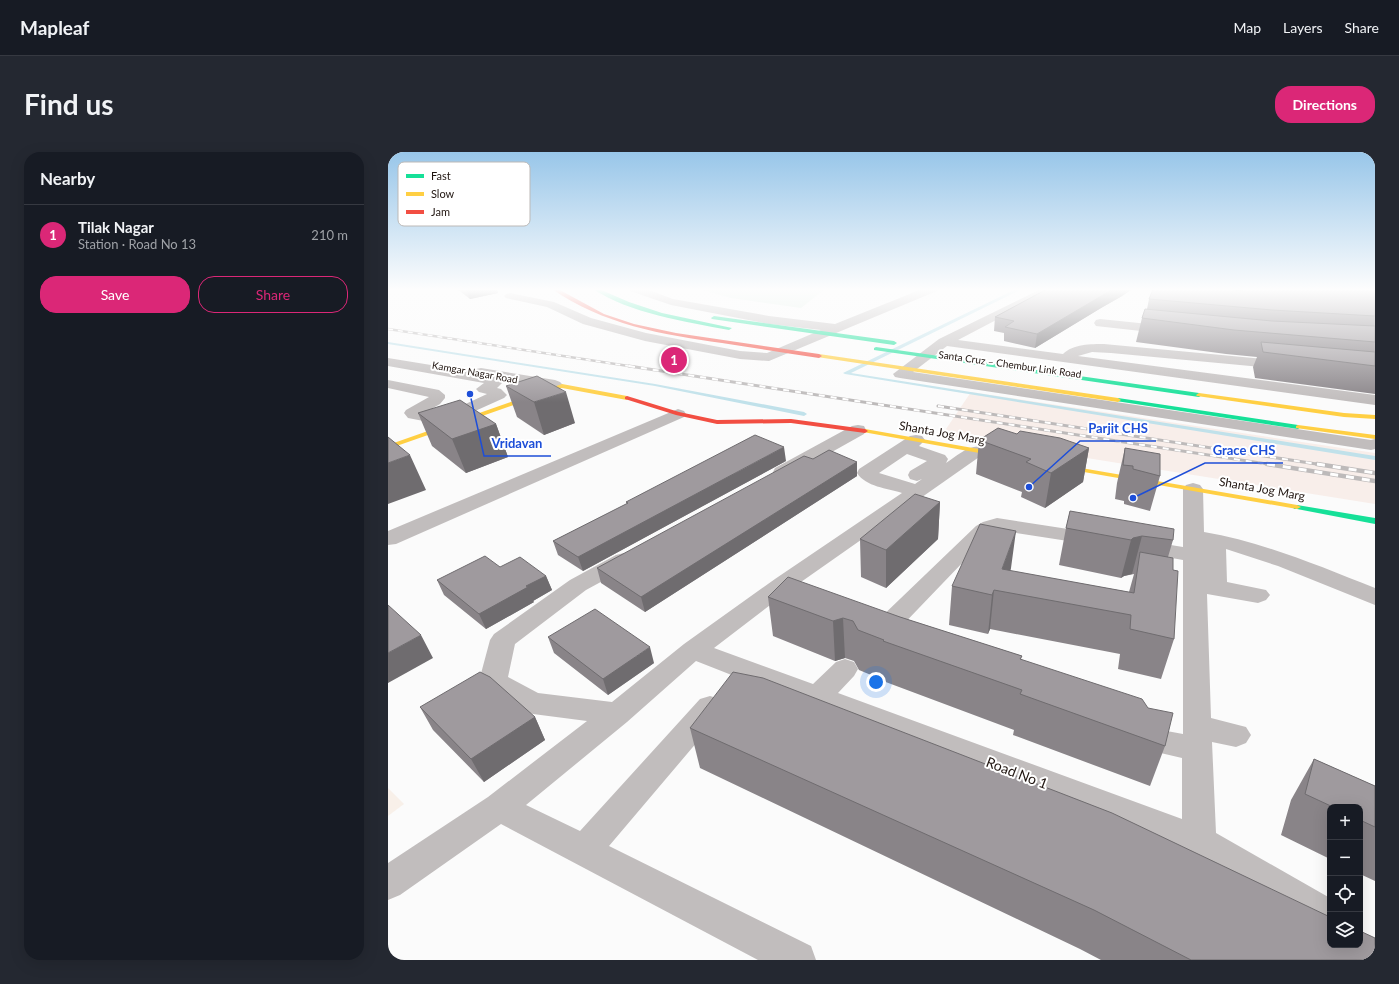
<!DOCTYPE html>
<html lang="en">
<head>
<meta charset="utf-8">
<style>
  body { margin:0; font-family:Lato,sans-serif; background:#242831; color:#f1f3f6 }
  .controls { position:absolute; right:12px; bottom:12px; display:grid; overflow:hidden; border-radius:8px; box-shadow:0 4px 16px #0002 }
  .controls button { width:36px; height:36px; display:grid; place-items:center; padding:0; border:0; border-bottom:1px solid #363941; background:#171b24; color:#f1f3f6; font:20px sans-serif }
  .you { position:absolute; left:488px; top:530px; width:14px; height:14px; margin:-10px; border:3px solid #fff; border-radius:50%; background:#1a73e8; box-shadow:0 0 0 6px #1a73e833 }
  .badge { display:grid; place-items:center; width:26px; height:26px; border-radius:50%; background:#db2777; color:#fff; font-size:13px; font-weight:700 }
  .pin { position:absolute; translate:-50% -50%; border:2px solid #fff; box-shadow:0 1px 4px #0006 }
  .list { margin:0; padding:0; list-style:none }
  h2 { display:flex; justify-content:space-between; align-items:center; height:52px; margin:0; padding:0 16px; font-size:17px }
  h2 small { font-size:13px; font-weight:400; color:#9ea1a6 }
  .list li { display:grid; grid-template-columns:26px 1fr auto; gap:12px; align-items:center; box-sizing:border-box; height:60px; padding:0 16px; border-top:1px solid #363941 }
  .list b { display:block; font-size:15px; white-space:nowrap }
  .list p { margin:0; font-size:13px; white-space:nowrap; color:#9ea1a6 }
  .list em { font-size:13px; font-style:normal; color:#9ea1a6 }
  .actions { display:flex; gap:8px; padding:12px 16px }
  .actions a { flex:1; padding:9px 0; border:1px solid #db2777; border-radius:16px; text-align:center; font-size:14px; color:#db2777 }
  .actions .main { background:#db2777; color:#fff }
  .icon { flex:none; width:22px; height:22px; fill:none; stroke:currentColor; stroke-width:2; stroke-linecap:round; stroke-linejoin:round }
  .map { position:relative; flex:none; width:987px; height:808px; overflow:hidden; border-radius:16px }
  header { display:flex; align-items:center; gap:24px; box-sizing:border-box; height:56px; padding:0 20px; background:#171b24; border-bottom:1px solid #363941 }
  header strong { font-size:19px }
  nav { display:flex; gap:22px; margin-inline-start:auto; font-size:14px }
  .intro { display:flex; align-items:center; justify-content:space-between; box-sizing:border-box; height:96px; padding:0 24px }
  h1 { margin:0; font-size:28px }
  .button { padding:10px 18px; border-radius:16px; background:#db2777; color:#fff; font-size:14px; font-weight:700 }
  main { display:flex; gap:24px; padding:0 24px }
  aside { flex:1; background:#171b24; border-radius:16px; box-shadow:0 4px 16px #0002 }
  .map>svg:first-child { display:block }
  .built { fill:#f8eeea }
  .education { fill:#f8f0e9 }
  .green { fill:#daece1 }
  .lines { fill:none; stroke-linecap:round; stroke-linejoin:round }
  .stream { fill:#c0e1ea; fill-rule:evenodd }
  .street { fill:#c1bdbd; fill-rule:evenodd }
  .fast { fill:#16e098; fill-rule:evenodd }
  .slow { fill:#ffcf43; fill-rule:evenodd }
  .jam { fill:#f24e42; fill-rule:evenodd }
  .rail-far2-casing { stroke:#bdbaba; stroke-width:2.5 }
  .rail-far1-casing { stroke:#bdbaba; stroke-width:3 }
  .rail-casing { stroke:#bdbaba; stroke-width:4.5 }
  .rail-far2 { stroke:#fff; stroke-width:1.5; stroke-dasharray:5; stroke-linecap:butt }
  .rail-far1 { stroke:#fff; stroke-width:2; stroke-dasharray:6; stroke-linecap:butt }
  .rail { stroke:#fff; stroke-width:3; stroke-dasharray:8; stroke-linecap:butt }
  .wall { fill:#898488 }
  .shaded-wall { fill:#6f6c6f }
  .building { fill:#9f9a9e; stroke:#6f6c6f }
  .labels { text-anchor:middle; stroke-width:4; stroke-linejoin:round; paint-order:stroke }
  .far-street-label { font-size:10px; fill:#201510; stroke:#fff }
  .street-label { font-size:12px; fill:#201510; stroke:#fff }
  .near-street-label { font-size:14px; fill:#201510; stroke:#fff }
  .key { fill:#fff; stroke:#bcb9b7; stroke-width:1 }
  .key-label { font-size:11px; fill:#201510 }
  .leader { fill:none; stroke:#1d4ed8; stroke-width:1.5 }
  .callout-dot { fill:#1d4ed8; stroke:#fff; stroke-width:1.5 }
  .callout-label { font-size:13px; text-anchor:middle; font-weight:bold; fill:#1d4ed8; stroke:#fff; stroke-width:4; stroke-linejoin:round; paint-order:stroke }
</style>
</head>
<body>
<header>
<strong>Mapleaf</strong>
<nav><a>Map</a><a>Layers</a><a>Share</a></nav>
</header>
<div class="intro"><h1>Find us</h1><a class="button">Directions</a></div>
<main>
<aside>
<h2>Nearby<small></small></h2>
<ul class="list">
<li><span class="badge">1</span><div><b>Tilak Nagar</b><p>Station · Road No 13</p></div><em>210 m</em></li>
</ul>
<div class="actions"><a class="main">Save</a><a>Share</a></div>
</aside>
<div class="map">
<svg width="987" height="808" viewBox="0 0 987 808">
  <rect width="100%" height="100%" fill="#fbfbfb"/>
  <path class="built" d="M 583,240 L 987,301 L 987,352 L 554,283 Z"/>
  <path class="education" d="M 0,636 L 16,652 L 0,664 Z"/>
  <path class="green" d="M 311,137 L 437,137 L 413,156 L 343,146 Z"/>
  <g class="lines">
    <path class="stream" d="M 628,137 L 634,137 L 463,221 L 987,304 L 987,308 L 457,222 L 455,221 Z
      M 0,190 L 267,232 L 416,260 L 419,262 L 416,264 L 267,234 L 0,192 Z"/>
    <path class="street" d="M 241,137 L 258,137 L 285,147 L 381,164 L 447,172 L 534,137 L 550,137 L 549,139 L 381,209 L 352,207 L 257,189 L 195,172 L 159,155 L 118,146 L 116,144 L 118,142 L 122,141 L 166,150 L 203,166 L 258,181 L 352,199 L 379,201 L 433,178 L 381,172 L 283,153 L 242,139 Z
      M 653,137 L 667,137 L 570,188 L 675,202 C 685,192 703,192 716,192 L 896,209 L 901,210 L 903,213 L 901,216 L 896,217 L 723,201 L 704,200 L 690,204 L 987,243 L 987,253 L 559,194 L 525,220 L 983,288 L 987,287 L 987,297 L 983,298 L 512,226 L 507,225 L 505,222 L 551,187 Z
      M 712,167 L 780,174 L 785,175 L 786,178 L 785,181 L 780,182 L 708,174 L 706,171 L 708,168 Z
      M 0,206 L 86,220 L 88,217 L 93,216 L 167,228 L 172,230 L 175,233 L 172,236 L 167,238 L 113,228 L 114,231 L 109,236 L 113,237 L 119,243 L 116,246 L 56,273 L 20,266 L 16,261 L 18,258 L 41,245 L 0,236 L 0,228 L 51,238 L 57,243 L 57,246 L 52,252 L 38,260 L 54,263 L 99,242 L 91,240 L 88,237 L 96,231 L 0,214 Z
      M 290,257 L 296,259 L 298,262 L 296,265 L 8,392 L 0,393 L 0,379 Z
      M 470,273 L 476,274 L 478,278 L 476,282 L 401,324 L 394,326 L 387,324 L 385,320 L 387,316 L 464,274 Z
      M 528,283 L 534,284 L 537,288 L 531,294 L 557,303 L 560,307 L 558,311 C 569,304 581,292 594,295 L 597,299 L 594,303 L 403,437 L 326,496 L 425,532 L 448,510 L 457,507 L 466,510 L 470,517 L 466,524 L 450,541 L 794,667 L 794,606 L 747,595 L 742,587 L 747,579 L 757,575 L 795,582 L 795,408 L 744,399 L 741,394 L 744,389 L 752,388 L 795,395 L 795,337 L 798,333 L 805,331 L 812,333 L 815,337 L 816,380 C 875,390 931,414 987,436 L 987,453 L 890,414 L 838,397 L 839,430 L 878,438 L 882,443 L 878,448 L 870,451 L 819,442 L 823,566 L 858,575 L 863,583 L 858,591 L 848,595 L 824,590 L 828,681 L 942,746 L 942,784 L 929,779 L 799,700 L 429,556 L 418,553 L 417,552 L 308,509 L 239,570 L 138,653 L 192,679 L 312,547 L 322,544 L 332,547 L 336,555 L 332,563 L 221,694 L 423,794 L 428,808 L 370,808 L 113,672 L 12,743 L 0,748 L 0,711 L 100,645 L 199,569 L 145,562 L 135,559 L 95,536 L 91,529 L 102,488 L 106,482 L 182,428 L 228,403 L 236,401 L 244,403 L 247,408 L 244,413 L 198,438 L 127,492 L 120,525 L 150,541 L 224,550 L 296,492 L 387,427 L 514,341 C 499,336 478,335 469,321 L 471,317 L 522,284 ZM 519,302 L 539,309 L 522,319 L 520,323 L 522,327 L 529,329 L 534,327 L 527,332 L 491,321 Z
      M 609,366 L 706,381 L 714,382 L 717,387 L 714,392 L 706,393 L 609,378 L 602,382 L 506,482 L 497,485 L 488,482 L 485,476 L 488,470 L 588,374 L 595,370 Z"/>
    <path class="fast" d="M 205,137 L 211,137 L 241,150 L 274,161 L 344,176 L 341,178 C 298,170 241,161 205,137 Z
      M 326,164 L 506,189 L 509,191 L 506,193 L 324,167 L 323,166 Z
      M 488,195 L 811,241 L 814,243 L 811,245 L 486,198 L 486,196 Z
      M 730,246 L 910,273 L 913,275 L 910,277 L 728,249 L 727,248 Z
      M 906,353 L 909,353 L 987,366 L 987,372 L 909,357 L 906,357 L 905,355 Z"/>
    <path class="slow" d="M 431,202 L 730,246 L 733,248 L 730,250 L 429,205 L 429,203 Z
      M 174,232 L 239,244 L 242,246 L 239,248 L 174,236 L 0,297 L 0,293 Z
      M 811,241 L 956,261 L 987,263 L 987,267 L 956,265 L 809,244 L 808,243 Z
      M 910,273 L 987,283 L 987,287 L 908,276 L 908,274 Z
      M 477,277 L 619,302 L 623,304 L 619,306 L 475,280 L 474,279 Z
      M 664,311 L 909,353 L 913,355 L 909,357 L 667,315 L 664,315 Z"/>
    <path class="jam" d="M 164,137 L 170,137 L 216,162 L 246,172 L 288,181 L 431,202 L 434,204 L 431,206 C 399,201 366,196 334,191 C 275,183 214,172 164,137 Z
      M 239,244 L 291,260 L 329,268 L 403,267 L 477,277 L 480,279 L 477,281 L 403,271 L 329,272 L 288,263 L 237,247 L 237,245 Z"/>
    <g class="rail-far2-casing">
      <path id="rail-far2" d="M 0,177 L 247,215"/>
    </g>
    <g class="rail-far1-casing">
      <path id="rail-far1" d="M 241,214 L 885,313
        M 550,254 L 935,313"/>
    </g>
    <g class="rail-casing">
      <path id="rail" d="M 879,312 L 987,329
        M 929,312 L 987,321"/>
    </g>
    <use href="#rail-far2" class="rail-far2"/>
    <use href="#rail-far1" class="rail-far1"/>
    <use href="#rail" class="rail"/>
  </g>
  <path class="wall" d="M 69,137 L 109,137 L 110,141 L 82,147 Z
    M 659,137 L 744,137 L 734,144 L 713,156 L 647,196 L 616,189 L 616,181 L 606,179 L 607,165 Z
    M 765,137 L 987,137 L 987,242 L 867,226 L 865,215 L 869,205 L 838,202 L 748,190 L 754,166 L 759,157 L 761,147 Z
    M 118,234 L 187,271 L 156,283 L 129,265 Z
    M 30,261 L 108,272 L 120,305 L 78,321 L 44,294 Z
    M 629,282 L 701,296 L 695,330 L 657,356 L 633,345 L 634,340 L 588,322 L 591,288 Z
    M 737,296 L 772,324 L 762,359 L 736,352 L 736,349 L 727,347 L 729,331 Z
    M 425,307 L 469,310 L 469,324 L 257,460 L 213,431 L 209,416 Z
    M 398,309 L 195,419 L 170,403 L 165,389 L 239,352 L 238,350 Z
    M 552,350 L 550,387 L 498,436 L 473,425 L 472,387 Z
    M 682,359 L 785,388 L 780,405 L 785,418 L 786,487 L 773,527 L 730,517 L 732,502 L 602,477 L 600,482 L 561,473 L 564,434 L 623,416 L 622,419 L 741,440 L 746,422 L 736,424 L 733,426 L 671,413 L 678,376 Z
    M 112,415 L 158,424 L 164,438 L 145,449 L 146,450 L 98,477 L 56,443 L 49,428 Z
    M 380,445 L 512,465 L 634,504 L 633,507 L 777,594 L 762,634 L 625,583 L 626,578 L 495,529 L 495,528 L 471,518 L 466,509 L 457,506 L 447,509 L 385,484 Z
    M 160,485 L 266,511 L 220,543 L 166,501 Z
    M 32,555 L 147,565 L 157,588 L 96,630 L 45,578 Z
    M 302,576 L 987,808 L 713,808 L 692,797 L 312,616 Z
    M 926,607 L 987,634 L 987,729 L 972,722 L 972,655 L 942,655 L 942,707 L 893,683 L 903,648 Z"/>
  <path class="shaded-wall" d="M 78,137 L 109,137 L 110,141 L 82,147 Z
    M 725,137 L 744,137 L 734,144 L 713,156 L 647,196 L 649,182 L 715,143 Z
    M 178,240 L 187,271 L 156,283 L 146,250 Z
    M 108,272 L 120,305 L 78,321 L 64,287 Z
    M 396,295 L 398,309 L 195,419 L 190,405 Z
    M 701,296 L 695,330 L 657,356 L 663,321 Z
    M 22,303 L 38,338 L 0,352 L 0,311 Z
    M 469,310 L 469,324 L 257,460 L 253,445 Z
    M 552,350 L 550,387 L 498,436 L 498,398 Z
    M 628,379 L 623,416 L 615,439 L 614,417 Z
    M 754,384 L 744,422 L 736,424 L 733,426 L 743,388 L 745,386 Z
    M 158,424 L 164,438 L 145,449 L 146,450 L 98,477 L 91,462 L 138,434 Z
    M 606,438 L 602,477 L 600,482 L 604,443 Z
    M 455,466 L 457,506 L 447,509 L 445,469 Z
    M 33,483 L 45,506 L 0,531 L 0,501 Z
    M 262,495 L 266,511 L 220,543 L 215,527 Z
    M 147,565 L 157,588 L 96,630 L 83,607 Z"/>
  <path class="building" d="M 659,137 L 725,137 L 715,143 L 649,182 L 617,175 L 626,169 L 607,165 Z
    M 765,137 L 838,137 L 855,139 L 853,137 L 987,137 L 987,164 L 884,158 L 761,147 Z
    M 757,157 L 884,169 L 987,174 L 987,190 L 846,178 L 754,166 Z
    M 873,190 L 987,200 L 987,214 L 875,200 Z
    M 149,224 L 178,240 L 146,250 L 118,234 Z
    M 72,248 L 108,272 L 64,287 L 30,261 Z
    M 610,276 L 629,282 L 632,279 L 672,286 L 701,296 L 663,321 L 638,310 L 643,307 L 591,288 Z
    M 367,283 L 396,295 L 190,405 L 165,389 L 240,351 L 238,350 Z
    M 0,285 L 22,303 L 0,311 Z
    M 737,296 L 772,302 L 772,324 L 745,317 L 745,314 L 735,313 Z
    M 441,298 L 469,310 L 253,445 L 209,416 L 416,304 L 425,307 Z
    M 527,342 L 552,350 L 498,398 L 472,387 Z
    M 682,359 L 786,377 L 785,388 L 754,384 L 745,386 L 743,388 L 678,376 Z
    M 592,372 L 628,379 L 614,417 L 746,441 L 752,400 L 785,406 L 785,418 L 790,419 L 786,487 L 742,477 L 743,463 L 606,438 L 604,443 L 564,434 Z
    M 97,404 L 112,415 L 132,405 L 158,424 L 138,434 L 140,435 L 91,462 L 49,428 Z
    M 400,425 L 512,465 L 634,504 L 632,507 L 754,547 L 760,556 L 785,561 L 777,594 L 632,542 L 634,538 L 495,489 L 496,488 L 470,478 L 465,469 L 455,466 L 445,469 L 380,445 Z
    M 0,453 L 33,483 L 0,501 Z
    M 207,457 L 262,495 L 215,527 L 160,485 Z
    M 92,520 L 102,525 L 147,565 L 83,607 L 32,555 Z
    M 345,520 L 375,526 L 724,661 L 942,765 L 942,793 L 972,793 L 972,779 L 987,786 L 987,808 L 803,808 L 706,758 L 302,576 Z
    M 926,607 L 987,634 L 987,675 L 972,668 L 972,655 L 945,655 L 917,642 Z"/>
  <linearGradient id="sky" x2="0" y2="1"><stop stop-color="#98c6e9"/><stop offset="0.55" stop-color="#fdfdfd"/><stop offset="1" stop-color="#fdfdfd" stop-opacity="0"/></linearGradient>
  <rect width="987" height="250" fill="url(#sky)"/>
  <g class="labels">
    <g class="far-street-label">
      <text transform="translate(622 212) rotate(8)" y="4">Santa Cruz – Chembur Link Road</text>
      <text transform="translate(87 220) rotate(10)" y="4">Kamgar Nagar Road</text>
    </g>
    <g class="street-label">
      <text transform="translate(554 281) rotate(10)" y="4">Shanta Jog Marg</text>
      <text transform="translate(874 337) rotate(10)" y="4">Shanta Jog Marg</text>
    </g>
    <g class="near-street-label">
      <text transform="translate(629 621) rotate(21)" y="5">Road No 1</text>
    </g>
  </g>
  <rect x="10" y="10" width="132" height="64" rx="6" class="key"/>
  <rect x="18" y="22" width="18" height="4" fill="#16e098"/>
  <rect x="18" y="40" width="18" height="4" fill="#ffcf43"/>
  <rect x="18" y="58" width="18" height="4" fill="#f24e42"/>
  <g class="key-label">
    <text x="43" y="28">Fast</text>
    <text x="43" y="46">Slow</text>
    <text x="43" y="64">Jam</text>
  </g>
  <path class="leader" d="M641 335L692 289H768M82 242L96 304H163M745 346L817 311H895"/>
  <g class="callout-dot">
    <circle cx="641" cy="335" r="4"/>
    <circle cx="82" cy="242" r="4"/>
    <circle cx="745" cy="346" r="4"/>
  </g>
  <g class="callout-label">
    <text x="730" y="281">Parjit CHS</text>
    <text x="129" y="296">Vridavan</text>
    <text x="856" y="303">Grace CHS</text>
  </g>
</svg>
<div class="controls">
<button>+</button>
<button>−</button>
<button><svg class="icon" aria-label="locate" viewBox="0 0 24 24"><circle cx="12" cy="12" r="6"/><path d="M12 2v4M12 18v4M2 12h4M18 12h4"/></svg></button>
<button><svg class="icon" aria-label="layers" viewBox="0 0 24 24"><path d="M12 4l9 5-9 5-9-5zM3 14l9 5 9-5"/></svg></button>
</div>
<div class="you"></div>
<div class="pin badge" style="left:286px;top:208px">1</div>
</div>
</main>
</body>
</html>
